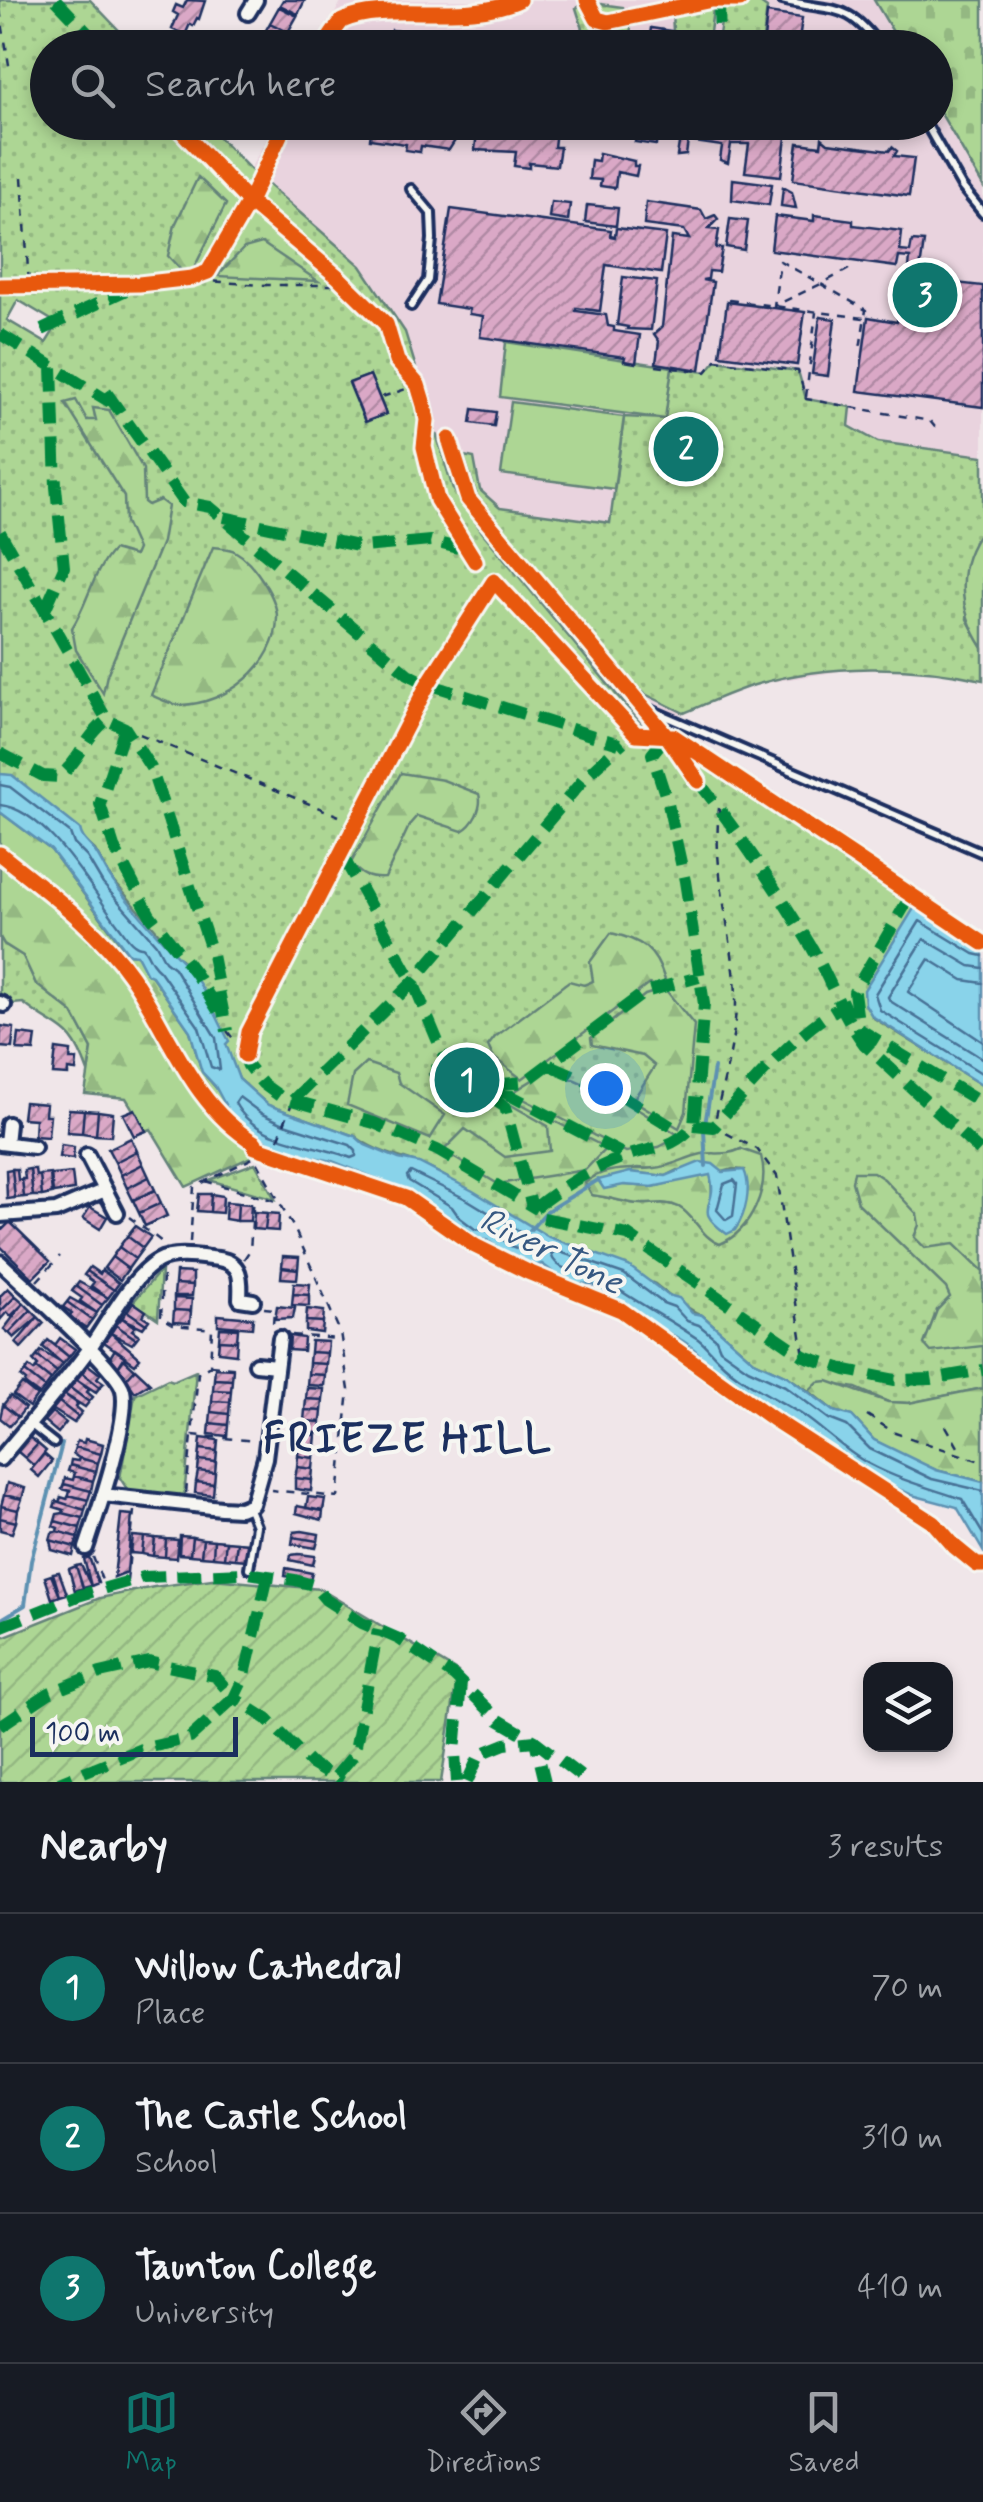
<!DOCTYPE html>
<html lang="en">
<head>
<meta charset="utf-8">
<style>
  body { margin:0; font-family:Mynerve,sans-serif; background:#20242c; color:#f1f3f6 }
  .controls { position:absolute; right:30px; bottom:30px; display:grid; overflow:hidden; border-radius:20px; box-shadow:0 5px 15px #0003 }
  .controls button { width:90px; height:90px; display:grid; place-items:center; padding:0; border:0; border-bottom:2px solid #363941; background:#171b24; color:#f1f3f6; font:50px sans-serif }
  .scale { position:absolute; left:30px; bottom:25px; width:208px; box-sizing:border-box; padding-left:10px; border:5px solid #1b2f5e; border-top:0; font-size:28px; line-height:35px; white-space:nowrap; color:#1b2f5e; -webkit-text-stroke:8px #f6f6f2; paint-order:stroke }
  .you { position:absolute; left:605px; top:1088px; width:35px; height:35px; margin:-25px; border:8px solid #fff; border-radius:50%; background:#1a73e8; box-shadow:0 0 0 15px #1a73e833 }
  .badge { display:grid; place-items:center; width:65px; height:65px; border-radius:50%; background:#0f766e; color:#fff; font-size:32px; font-weight:700 }
  .pin { position:absolute; translate:-50% -50%; border:5px solid #fff; box-shadow:0 2px 10px #0006 }
  .list { margin:0; padding:0; list-style:none }
  h2 { display:flex; justify-content:space-between; align-items:center; height:130px; margin:0; padding:0 40px; font-size:42px }
  h2 small { font-size:32px; font-weight:400; color:#9ea1a6 }
  .list li { display:grid; grid-template-columns:65px 1fr auto; gap:30px; align-items:center; box-sizing:border-box; height:150px; padding:0 40px; border-top:2px solid #363941 }
  .list b { display:block; font-size:38px; white-space:nowrap }
  .list p { margin:0; font-size:32px; white-space:nowrap; color:#9ea1a6 }
  .list em { font-size:32px; font-style:normal; color:#9ea1a6 }
  .icon { flex:none; width:55px; height:55px; fill:none; stroke:currentColor; stroke-width:2; stroke-linecap:round; stroke-linejoin:round }
  .map { position:relative; flex:none; width:983px; height:1782px; overflow:hidden }
  .search { position:absolute; background:#171b24; box-shadow:0 5px 15px #0003; left:30px; right:30px; top:30px; height:110px; display:flex; align-items:center; gap:25px; box-sizing:border-box; padding:0 35px; border-radius:55px; color:#9ea1a6; font-size:38px }
  .sheet { height:580px; background:#171b24 }
  nav { display:flex; justify-content:space-around; align-items:center; box-sizing:border-box; height:140px; border-top:2px solid #363941; background:#171b24; font-size:28px; color:#9ea1a6 }
  nav a { display:grid; justify-items:center; gap:5px }
  nav .on { color:#0f766e }
  .map>svg:first-child { display:block }
  .built { fill:#e9d3de }
  .grass { fill:url(#grass-dots); stroke:#648279; stroke-width:2.5; fill-rule:evenodd }
  .forest { fill:url(#forest-firs); stroke:#648279; stroke-width:2.5; fill-rule:evenodd }
  .cemetery { fill:url(#cemetery-stones); stroke:#648279; stroke-width:2.5 }
  .garden { fill:url(#garden-furrows); stroke:#648279; stroke-width:2.5 }
  .pitch { fill:#add694; stroke:#648279; stroke-width:2.5 }
  .water { fill:#89d3ea; stroke:#5d91b2; stroke-width:2.5 }
  .lines { fill:none; stroke-linecap:round; stroke-linejoin:round }
  .shore { stroke:#477196; stroke-width:2.5 }
  .stream { stroke:#5d91b2; stroke-width:4 }
  .building { fill:url(#building-hatch); stroke:#1b2f5e; stroke-width:2.5 }
  .service-casing { stroke:#1b2f5e; stroke-width:14 }
  .minor-casing { stroke:#1b2f5e; stroke-width:20 }
  .path { stroke:#1b2f5e; stroke-width:2.5; stroke-dasharray:8 8; stroke-linecap:butt }
  .service { stroke:#f6f6f2; stroke-width:6 }
  .minor { stroke:#f6f6f2; stroke-width:12 }
  .quiet { stroke:#00873e; stroke-width:12; stroke-dasharray:25 12; stroke-linecap:butt }
  .cycleway-casing { stroke:#f6f6f2; stroke-width:21 }
  .cycleway { stroke:#e8590c; stroke-width:15 }
  .labels { text-anchor:middle; stroke-width:8; stroke-linejoin:round; paint-order:stroke }
  .water-label { font-size:35px; font-style:italic; fill:#365881; stroke:#f6f6f2 }
  .district-label { font-size:42px; font-weight:bold; letter-spacing:2.5px; fill:#1b2f5e; stroke:#f6f6f2 }
</style>
</head>
<body>
<div class="map">
<svg width="983" height="1782" viewBox="0 0 983 1782">
  <defs>
    <pattern id="grass-dots" width="8" height="8" patternUnits="userSpaceOnUse" patternTransform="scale(2.5)"><rect width="8" height="8" fill="#add694"/><path d="M2 2h.1M6 6h.1" fill="none" stroke="#94b882" stroke-width="1.8" stroke-linecap="round"/></pattern>
    <pattern id="forest-firs" width="22" height="20" patternUnits="userSpaceOnUse" patternTransform="scale(2.5)"><rect width="22" height="20" fill="#add694"/><path d="M5 1l3.5 6h-7zM16 11l3.5 6h-7z" fill="#94b882"/></pattern>
    <pattern id="cemetery-stones" width="16" height="16" patternUnits="userSpaceOnUse" patternTransform="scale(2.5)"><rect width="16" height="16" fill="#add694"/><path d="M2 7V4a2 2 0 0 1 4 0v3zM10 15v-3a2 2 0 0 1 4 0v3z" fill="#94b882"/></pattern>
    <pattern id="garden-furrows" width="10" height="10" patternUnits="userSpaceOnUse" patternTransform="scale(2.5)"><rect width="10" height="10" fill="#add694"/><path d="M-1 1l2-2M0 10L10 0M9 11l2-2" fill="none" stroke="#94b882"/></pattern>
    <pattern id="building-hatch" width="6" height="6" patternUnits="userSpaceOnUse" patternTransform="scale(2.5)"><rect width="6" height="6" fill="#daa8c6"/><path d="M-1 1l2-2M0 6l6-6M5 7l2-2" fill="none" stroke="#b089a4"/></pattern>
  </defs>
  <rect width="100%" height="100%" fill="#f0e6e9"/>
  <filter id="ink" filterUnits="userSpaceOnUse"><feTurbulence type="fractalNoise" baseFrequency=".01" numOctaves="2"/><feDisplacementMap in="SourceGraphic" scale="20" xChannelSelector="R" yChannelSelector="G"/><feConvolveMatrix kernelMatrix="1 2 1 2 8 2 1 2 1" color-interpolation-filters="sRGB"/></filter>
  <g filter="url(#ink)">
    <path class="built" d="M 342,0 L 874,0 L 902,47 L 316,48 Z
      M 936,105 L 983,186 L 983,680 L 948,672 L 853,669 L 758,684 L 684,713 L 641,724 L 482,532 L 453,489 L 405,332 L 361,266 L 250,169 L 275,123 L 936,122 Z"/>
    <path class="grass" d="M 0,0 L 90,0 L 135,47 L 48,48 L 48,122 L 205,123 L 250,169 L 361,266 L 405,332 L 453,489 L 482,532 L 641,724 L 648,730 L 671,730 L 983,933 L 983,948 L 916,905 L 872,1017 L 983,1086 L 983,1388 L 909,1403 L 888,1402 L 856,1388 L 818,1382 L 809,1391 L 787,1376 L 754,1361 L 702,1315 C 694,1313 663,1291 655,1284 C 619,1268 582,1254 547,1237 C 507,1217 472,1190 433,1170 C 407,1157 378,1155 355,1136 L 268,1105 L 239,1079 L 204,993 L 181,959 L 172,955 L 164,939 L 111,878 L 95,850 L 13,776 L 0,774 ZM 18,300 L 58,324 L 46,343 L 7,320 ZM 370,375 L 386,413 L 366,422 L 350,383 ZM 741,1149 C 760,1205 765,1203 720,1244 C 701,1237 695,1216 679,1207 C 664,1199 647,1207 631,1203 C 617,1200 607,1197 592,1195 L 586,1183 L 637,1168 L 657,1169 L 705,1154 L 727,1155 Z
      M 703,0 L 714,2 L 708,47 L 691,47 L 691,38 L 673,31 L 672,11 L 678,5 Z
      M 742,0 L 756,0 L 767,8 L 762,47 L 717,47 L 724,4 Z
      M 586,2 L 623,7 L 624,18 L 631,26 L 629,47 C 589,48 588,46 576,8 Z
      M 716,360 L 798,371 L 806,399 L 851,407 L 849,426 L 878,442 L 983,456 L 983,529 L 974,541 L 967,619 L 983,648 L 983,680 C 913,664 827,664 758,684 C 733,691 708,703 684,713 L 645,694 L 623,676 L 477,495 L 464,456 L 474,458 L 480,490 L 500,508 L 610,523 L 624,417 L 664,419 L 672,368 L 706,372 Z
      M 0,937 L 4,944 L 23,956 L 36,984 L 73,1013 L 92,1049 L 88,1072 C 70,1021 60,1033 23,1003 L 13,1004 L 0,998 Z
      M 255,1163 L 275,1199 L 209,1180 Z
      M 161,1270 L 158,1319 L 133,1302 Z
      M 196,1371 L 184,1497 L 129,1492 L 120,1478 L 135,1395 L 168,1379 L 173,1381 Z"/>
    <path class="forest" d="M 198,177 L 226,204 L 193,270 L 181,270 L 168,256 L 175,225 Z
      M 262,243 L 318,281 L 217,276 L 244,248 Z
      M 76,400 L 87,420 L 96,420 L 93,408 L 109,410 L 143,469 L 144,502 L 148,505 L 160,500 L 168,506 L 162,542 L 107,675 L 103,693 L 76,650 L 72,628 C 88,603 93,571 113,550 L 134,556 L 137,549 L 125,522 L 124,497 L 65,403 Z
      M 213,547 C 220,548 230,548 236,552 C 253,561 277,598 277,617 C 277,666 226,704 181,705 C 171,705 160,699 151,695 Z
      M 401,773 L 443,780 L 479,794 C 483,808 473,825 462,831 L 417,816 L 410,824 L 385,878 C 369,879 361,876 351,863 Z
      M 0,812 L 51,850 L 128,954 L 137,955 L 190,1031 L 202,1072 L 259,1137 L 250,1144 L 251,1157 L 186,1187 L 151,1129 L 146,1131 L 126,1098 L 85,1094 L 92,1049 L 73,1013 L 36,984 L 23,956 L 4,944 L 0,937 Z
      M 611,933 C 642,940 655,949 665,980 L 660,987 L 649,984 L 522,1079 L 493,1057 L 488,1046 L 495,1037 L 569,981 L 584,985 L 593,981 L 590,962 Z
      M 665,989 L 694,1025 L 686,1112 L 679,1128 L 633,1100 L 655,1066 L 643,1056 L 592,1045 L 591,1038 L 645,995 Z
      M 446,1061 L 490,1078 L 496,1085 L 490,1097 C 472,1092 456,1092 437,1087 L 429,1074 Z
      M 366,1063 L 396,1073 L 399,1083 L 445,1115 L 430,1139 L 347,1105 L 353,1075 Z
      M 550,1069 L 626,1102 L 680,1136 L 659,1147 L 626,1152 L 512,1093 Z
      M 508,1097 L 606,1148 L 585,1170 L 498,1184 L 443,1151 L 465,1129 L 505,1157 L 550,1151 L 548,1126 L 506,1102 Z
      M 741,1149 L 761,1156 C 770,1188 751,1231 720,1244 C 701,1237 695,1216 679,1207 C 664,1199 647,1207 631,1203 C 617,1200 606,1197 592,1195 L 585,1183 C 606,1165 630,1171 655,1168 C 671,1167 686,1157 702,1154 C 717,1152 726,1156 741,1149 ZM 733,1169 L 744,1170 L 708,1206 L 712,1198 L 711,1175 L 703,1174 L 653,1187 L 624,1185 L 630,1172 L 666,1176 L 678,1170 L 723,1172 Z
      M 854,1172 L 873,1172 L 884,1179 L 917,1214 L 919,1225 L 914,1237 L 925,1248 L 954,1244 L 983,1272 L 983,1346 L 931,1352 L 924,1344 L 937,1310 L 950,1297 L 946,1288 L 858,1203 L 852,1182 Z
      M 828,1381 L 888,1402 L 909,1403 L 983,1388 L 983,1482 L 936,1470 L 904,1456 L 874,1440 L 852,1416 L 834,1411 L 809,1391 L 818,1382 Z"/>
    <path class="cemetery" d="M 874,0 L 983,0 L 983,186 L 936,105 L 936,48 L 902,47 Z"/>
    <path class="garden" d="M 212,1579 L 320,1589 L 458,1672 L 441,1782 L 0,1782 L 0,1638 L 100,1598 L 154,1587 Z"/>
    <path class="pitch" d="M 506,342 L 672,367 L 665,419 L 500,397 Z
      M 511,402 L 624,417 L 614,489 L 501,474 Z
      M 983,529 L 983,648 C 958,610 954,566 983,529 Z"/>
    <path class="water" d="M 0,774 L 12,775 L 80,829 C 82,841 90,843 96,853 C 102,862 106,872 112,880 C 132,908 159,937 182,961 C 203,982 215,1015 229,1041 L 226,1044 L 239,1079 L 268,1105 L 355,1136 L 365,1145 L 399,1159 L 419,1163 L 473,1191 L 549,1237 L 629,1266 L 668,1295 L 679,1298 L 692,1313 L 702,1315 L 754,1361 L 787,1376 L 834,1411 L 852,1416 L 874,1440 L 936,1470 L 983,1482 L 983,1551 L 957,1507 L 912,1495 L 861,1472 L 793,1421 L 777,1415 L 715,1369 L 709,1370 C 702,1346 666,1332 646,1321 C 639,1317 635,1309 628,1305 C 615,1297 602,1297 593,1284 L 568,1283 L 542,1264 L 536,1266 L 507,1254 L 487,1240 L 472,1239 L 448,1222 L 448,1216 L 401,1188 L 332,1161 L 286,1151 L 236,1125 L 215,1086 L 202,1072 L 190,1031 L 152,976 L 147,974 L 137,955 L 129,954 L 51,850 L 0,812 Z
      M 916,905 L 983,948 L 983,1086 L 872,1016 L 865,1004 L 864,990 Z
      M 700,1162 L 713,1164 L 723,1172 L 744,1170 C 752,1188 746,1214 735,1230 L 727,1234 C 689,1207 720,1208 710,1175 L 652,1187 L 624,1185 L 604,1189 L 598,1180 L 630,1172 L 666,1176 Z"/>
    <g class="lines">
      <path class="shore" d="M 0,785 L 10,787 L 70,833 L 74,844 L 87,857 L 103,884 L 156,944 L 165,961 L 174,968 L 216,1038 L 220,1070 L 211,1067 L 199,1027 L 160,971 C 153,965 151,961 147,953 C 140,942 144,951 134,944 C 129,941 123,931 119,926 C 92,891 48,810 0,805
        M 983,956 L 974,954 L 920,921 L 875,994 L 880,1010 L 983,1074
        M 983,968 L 970,966 L 924,939 L 888,997 L 890,1001 L 983,1059
        M 983,983 L 963,980 L 929,959 L 908,992 L 983,1042
        M 239,1097 L 262,1114 L 284,1124 L 350,1145 L 356,1151 L 356,1156 L 351,1158 C 313,1142 256,1143 235,1103 Z
        M 411,1172 L 468,1200 L 542,1245 L 544,1252 L 535,1255 L 511,1246 L 492,1231 L 475,1229 L 459,1217 L 452,1207 L 409,1181 L 407,1176 Z
        M 734,1180 L 737,1184 L 733,1216 L 726,1220 L 717,1210 L 724,1184 Z
        M 983,1491 L 932,1479 L 870,1449 L 847,1426 L 829,1419 L 785,1386 L 748,1369 L 720,1349 L 716,1339 L 699,1325 L 687,1321 L 674,1307 L 663,1303 L 624,1274 L 557,1251 L 551,1254 C 556,1272 580,1273 596,1274 C 628,1298 664,1316 698,1339 C 706,1345 712,1354 719,1360 C 742,1383 774,1397 801,1414 C 824,1429 844,1451 869,1464 C 899,1480 930,1488 962,1499 L 983,1534"/>
      <path class="stream" d="M 706,1166 L 704,1131 L 714,1068
        M 530,1230 L 547,1211 L 598,1180
        M 0,1620 L 25,1605 L 31,1561 L 62,1444"/>
    </g>
    <path class="building" d="M 187,0 L 205,1 L 199,19 L 197,18 L 193,26 L 190,24 L 185,35 L 172,29 L 178,15 L 173,12 L 176,5 L 183,8 Z
      M 283,0 L 305,0 L 298,14 L 280,5 Z
      M 279,7 L 297,16 L 288,32 L 270,23 Z
      M 767,13 L 802,18 L 798,48 L 763,48 Z
      M 270,23 L 288,32 L 279,48 L 261,39 Z
      M 651,28 L 671,31 L 670,35 L 679,44 L 684,36 L 690,42 L 682,48 L 648,48 Z
      M 535,29 L 561,33 L 559,48 L 533,48 Z
      M 392,30 L 443,38 L 445,30 L 452,32 L 451,40 L 494,46 L 495,37 L 510,39 L 509,48 L 389,48 Z
      M 373,122 L 430,122 L 463,128 L 449,150 L 421,146 L 420,152 L 405,150 L 406,144 L 370,139 Z
      M 478,122 L 557,122 L 554,147 L 560,147 L 557,166 L 529,163 L 529,168 L 514,166 L 516,152 L 475,150 Z
      M 638,122 L 788,122 L 781,176 L 745,172 L 749,144 L 731,144 L 728,163 L 720,160 L 722,146 L 688,141 L 686,155 L 677,156 L 680,137 L 657,133 L 656,145 L 635,142 Z
      M 805,122 L 864,122 L 863,132 Z
      M 822,138 L 828,143 L 889,151 L 892,147 L 897,151 L 894,156 L 914,158 L 909,196 L 793,180 L 798,143 L 821,146 Z
      M 599,153 L 634,161 L 634,166 L 638,166 L 636,176 L 617,172 L 615,188 L 600,186 L 601,180 L 589,179 L 591,160 L 598,161 Z
      M 733,179 L 772,184 L 769,205 L 732,200 Z
      M 783,187 L 792,192 L 796,208 L 781,206 Z
      M 551,202 L 570,204 L 568,221 L 549,218 Z
      M 646,202 L 701,210 L 706,219 L 715,215 L 718,219 L 708,229 L 719,230 L 716,248 L 722,248 L 718,272 L 709,271 L 708,279 L 702,280 L 713,282 L 700,370 L 656,363 L 659,341 L 654,334 L 662,327 L 672,237 L 689,239 L 684,230 L 644,225 Z
      M 587,205 L 618,208 L 616,226 L 585,222 Z
      M 451,209 L 611,230 L 610,236 L 615,237 L 616,228 L 666,234 L 661,273 L 606,265 L 600,311 L 576,308 L 576,311 L 606,315 L 608,326 L 614,327 L 614,331 L 640,335 L 636,363 L 624,361 L 625,357 L 480,337 L 483,316 L 469,314 L 469,309 L 436,304 Z
      M 814,215 L 853,220 L 853,225 L 902,231 L 900,251 L 910,252 L 912,241 L 924,242 L 920,269 L 909,268 L 910,258 L 899,257 L 897,267 L 771,250 L 775,216 L 814,221 Z
      M 730,219 L 748,221 L 744,250 L 726,247 Z
      M 623,277 L 657,281 L 651,330 L 627,329 L 628,327 L 617,325 Z
      M 903,277 L 983,286 L 983,407 L 858,391 L 868,317 L 897,322 Z
      M 727,302 L 805,312 L 797,365 L 720,355 Z
      M 820,317 L 835,319 L 828,376 L 812,374 Z
      M 370,375 L 386,414 L 365,422 L 349,383 Z
      M 473,409 L 496,412 L 494,426 L 471,423 Z
      M 1,1026 L 14,1028 L 12,1048 L 0,1047 Z
      M 19,1034 L 36,1036 L 34,1051 L 17,1050 Z
      M 56,1049 L 71,1051 L 70,1060 L 77,1060 L 76,1071 L 68,1070 L 68,1075 L 53,1074 Z
      M 24,1102 L 46,1104 L 45,1115 L 50,1115 L 48,1137 L 34,1136 L 35,1119 L 22,1118 Z
      M 69,1109 L 84,1110 L 82,1133 L 67,1132 Z
      M 135,1109 L 146,1131 L 134,1136 L 123,1114 Z
      M 84,1110 L 98,1111 L 96,1135 L 82,1133 Z
      M 98,1111 L 113,1113 L 111,1136 L 96,1135 Z
      M 131,1138 L 137,1151 L 115,1162 L 108,1149 Z
      M 61,1145 L 74,1147 L 73,1159 L 59,1157 Z
      M 137,1151 L 143,1164 L 121,1175 L 115,1162 Z
      M 143,1164 L 149,1177 L 127,1188 L 121,1175 Z
      M 12,1169 L 15,1198 L 7,1199 L 6,1170 Z
      M 12,1169 L 17,1169 L 18,1180 L 22,1179 L 24,1197 L 15,1198 Z
      M 30,1169 L 33,1196 L 24,1197 L 22,1179 L 25,1179 L 24,1170 Z
      M 30,1169 L 35,1169 L 36,1176 L 40,1175 L 42,1196 L 33,1196 Z
      M 72,1173 L 74,1190 L 53,1193 L 51,1175 Z
      M 50,1174 L 52,1194 L 42,1196 L 40,1175 Z
      M 149,1177 L 155,1190 L 133,1200 L 127,1188 Z
      M 155,1190 L 161,1203 L 139,1213 L 133,1200 Z
      M 199,1194 L 211,1194 L 210,1212 L 197,1211 Z
      M 211,1194 L 223,1196 L 222,1213 L 210,1212 Z
      M 226,1202 L 238,1203 L 237,1221 L 225,1219 Z
      M 161,1203 L 167,1216 L 145,1226 L 139,1213 Z
      M 238,1203 L 251,1204 L 250,1221 L 237,1221 Z
      M 90,1207 L 107,1217 L 100,1229 L 83,1218 Z
      M 254,1212 L 267,1213 L 265,1230 L 253,1229 Z
      M 267,1213 L 279,1214 L 278,1231 L 265,1230 Z
      M 10,1222 L 50,1261 L 33,1278 L 0,1246 L 0,1232 Z
      M 135,1226 L 151,1237 L 143,1248 L 127,1236 Z
      M 127,1236 L 143,1248 L 135,1259 L 119,1247 Z
      M 119,1247 L 135,1259 L 128,1269 L 112,1257 Z
      M 283,1256 L 299,1257 L 298,1269 L 282,1267 Z
      M 112,1257 L 128,1269 L 120,1280 L 104,1268 Z
      M 90,1267 L 100,1274 L 102,1270 L 119,1283 L 114,1290 L 87,1271 Z
      M 282,1267 L 298,1269 L 297,1279 L 281,1278 Z
      M 87,1271 L 114,1290 L 108,1298 L 91,1286 L 94,1282 L 84,1275 Z
      M 176,1272 L 193,1273 L 193,1285 L 175,1284 Z
      M 79,1282 L 108,1298 L 102,1305 L 76,1286 Z
      M 294,1283 L 310,1284 L 309,1295 L 293,1294 Z
      M 175,1284 L 193,1285 L 192,1296 L 174,1296 Z
      M 76,1286 L 102,1305 L 97,1313 L 80,1301 L 82,1298 L 72,1291 Z
      M 8,1288 L 16,1296 L 0,1312 L 0,1296 Z
      M 293,1294 L 309,1295 L 309,1306 L 292,1305 Z
      M 16,1296 L 24,1303 L 11,1316 L 7,1312 L 0,1320 L 0,1312 Z
      M 70,1298 L 97,1313 L 92,1320 L 67,1302 Z
      M 174,1298 L 192,1299 L 191,1311 L 174,1310 Z
      M 67,1302 L 92,1320 L 86,1328 L 69,1316 L 72,1313 L 63,1307 Z
      M 133,1302 L 146,1311 L 143,1316 L 149,1320 L 146,1324 L 127,1311 Z
      M 24,1303 L 31,1310 L 9,1333 L 4,1329 Z
      M 277,1306 L 295,1308 L 293,1318 L 275,1319 Z
      M 307,1309 L 324,1311 L 323,1322 L 306,1321 Z
      M 31,1310 L 38,1317 L 14,1338 L 9,1333 Z
      M 174,1310 L 191,1311 L 190,1323 L 173,1322 Z
      M 127,1311 L 146,1324 L 143,1328 L 122,1318 Z
      M 218,1315 L 253,1318 L 252,1328 L 218,1325 Z
      M 38,1317 L 44,1323 L 21,1348 L 16,1343 Z
      M 122,1318 L 135,1327 L 132,1330 L 139,1335 L 136,1339 L 116,1325 Z
      M 306,1321 L 323,1322 L 322,1333 L 306,1331 Z
      M 116,1325 L 136,1339 L 132,1344 L 111,1333 Z
      M 220,1328 L 238,1329 L 237,1341 L 219,1340 Z
      M 111,1333 L 140,1358 L 135,1364 L 104,1342 Z
      M 290,1336 L 304,1338 L 303,1351 L 289,1350 Z
      M 60,1338 L 75,1349 L 69,1357 L 55,1345 Z
      M 48,1340 L 69,1357 L 63,1364 L 43,1347 Z
      M 219,1340 L 237,1341 L 236,1354 L 218,1352 Z
      M 311,1341 L 328,1342 L 327,1353 L 310,1352 Z
      M 115,1349 L 125,1356 L 117,1369 L 109,1359 Z
      M 41,1351 L 63,1364 L 57,1372 L 37,1356 Z
      M 310,1352 L 327,1353 L 326,1364 L 309,1363 Z
      M 37,1356 L 57,1372 L 51,1380 L 36,1368 L 38,1366 L 33,1361 Z
      M 124,1359 L 135,1369 L 126,1379 L 117,1369 Z
      M 309,1363 L 326,1364 L 325,1375 L 308,1374 Z
      M 87,1364 L 100,1374 L 97,1378 L 104,1383 L 100,1387 L 81,1372 Z
      M 29,1367 L 34,1371 L 36,1368 L 51,1380 L 45,1388 L 25,1372 Z
      M 215,1368 L 233,1369 L 232,1380 L 214,1379 Z
      M 135,1369 L 150,1383 L 135,1392 L 126,1379 Z
      M 25,1372 L 45,1388 L 39,1395 L 24,1384 L 26,1381 L 21,1377 Z
      M 81,1372 L 100,1387 L 96,1392 L 76,1379 Z
      M 308,1374 L 325,1375 L 324,1386 L 307,1385 Z
      M 76,1379 L 89,1389 L 87,1392 L 93,1397 L 89,1402 L 69,1387 Z
      M 214,1379 L 232,1380 L 231,1391 L 213,1390 Z
      M 22,1384 L 37,1396 L 29,1407 L 13,1395 Z
      M 69,1387 L 89,1402 L 85,1407 L 64,1394 Z
      M 307,1388 L 324,1389 L 323,1400 L 306,1399 Z
      M 213,1390 L 231,1391 L 230,1402 L 212,1401 Z
      M 64,1394 L 78,1404 L 76,1407 L 82,1412 L 78,1417 L 58,1401 Z
      M 10,1396 L 25,1408 L 18,1417 L 3,1405 Z
      M 306,1399 L 323,1400 L 322,1411 L 305,1410 Z
      M 58,1401 L 78,1417 L 74,1423 L 52,1409 Z
      M 212,1401 L 230,1402 L 229,1414 L 211,1412 Z
      M 3,1405 L 18,1417 L 10,1426 L 0,1418 Z
      M 305,1410 L 322,1411 L 321,1422 L 304,1421 Z
      M 52,1412 L 66,1423 L 58,1433 L 44,1421 Z
      M 211,1412 L 229,1414 L 228,1425 L 210,1423 Z
      M 304,1421 L 321,1422 L 320,1433 L 303,1432 Z
      M 210,1423 L 228,1425 L 227,1436 L 209,1434 Z
      M 300,1434 L 316,1435 L 315,1446 L 299,1445 Z
      M 29,1437 L 38,1444 L 25,1458 L 17,1451 Z
      M 201,1438 L 218,1440 L 217,1451 L 200,1449 Z
      M 85,1439 L 103,1444 L 101,1454 L 75,1447 L 77,1441 L 84,1443 Z
      M 38,1444 L 46,1451 L 34,1466 L 25,1458 Z
      M 299,1445 L 315,1446 L 314,1458 L 298,1456 Z
      M 75,1447 L 101,1454 L 98,1463 L 79,1458 L 73,1454 Z
      M 200,1449 L 217,1451 L 216,1462 L 199,1460 Z
      M 44,1454 L 52,1461 L 39,1477 L 31,1470 Z
      M 298,1456 L 314,1458 L 313,1469 L 297,1467 Z
      M 79,1458 L 98,1463 L 96,1472 L 70,1465 L 71,1460 L 78,1461 Z
      M 199,1460 L 216,1462 L 215,1473 L 198,1471 Z
      M 70,1465 L 96,1472 L 93,1481 L 74,1476 L 75,1473 L 68,1471 Z
      M 297,1467 L 313,1469 L 312,1480 L 295,1478 Z
      M 198,1471 L 215,1473 L 214,1484 L 196,1482 Z
      M 74,1476 L 93,1481 L 91,1491 L 64,1484 L 65,1478 L 73,1480 Z
      M 295,1478 L 312,1480 L 311,1491 L 295,1489 Z
      M 196,1482 L 214,1484 L 213,1495 L 195,1493 Z
      M 7,1483 L 25,1488 L 22,1499 L 4,1495 Z
      M 64,1484 L 91,1491 L 88,1500 L 69,1495 L 70,1491 L 62,1489 Z
      M 4,1495 L 22,1499 L 18,1510 L 1,1506 Z
      M 69,1495 L 88,1500 L 85,1510 L 59,1502 L 61,1497 L 67,1499 Z
      M 308,1497 L 325,1499 L 323,1511 L 306,1508 Z
      M 56,1501 L 85,1510 L 83,1518 L 63,1513 L 64,1510 L 54,1507 Z
      M 1,1506 L 18,1510 L 16,1522 L 0,1518 Z
      M 297,1506 L 323,1511 L 322,1520 L 296,1513 Z
      M 63,1513 L 83,1518 L 80,1528 L 55,1521 L 57,1514 Z
      M 121,1514 L 132,1515 L 127,1572 L 114,1577 Z
      M 0,1518 L 16,1522 L 12,1533 L 0,1530 Z
      M 55,1521 L 80,1528 L 78,1537 L 57,1531 L 58,1528 L 53,1526 Z
      M 57,1531 L 78,1537 L 75,1547 L 50,1540 L 52,1533 Z
      M 302,1531 L 319,1534 L 318,1541 L 293,1537 L 294,1532 Z
      M 133,1536 L 144,1537 L 142,1554 L 131,1553 Z
      M 180,1536 L 192,1537 L 190,1555 L 179,1554 Z
      M 144,1537 L 155,1538 L 153,1556 L 142,1554 Z
      M 192,1537 L 203,1539 L 201,1556 L 190,1555 Z
      M 293,1537 L 318,1541 L 316,1548 L 292,1544 Z
      M 155,1538 L 166,1539 L 165,1557 L 153,1556 Z
      M 166,1539 L 178,1540 L 176,1558 L 165,1557 Z
      M 203,1539 L 214,1540 L 213,1557 L 201,1556 Z
      M 50,1540 L 75,1547 L 73,1556 L 52,1550 Z
      M 214,1540 L 226,1541 L 224,1558 L 213,1557 Z
      M 226,1541 L 237,1542 L 235,1559 L 224,1558 Z
      M 237,1542 L 249,1543 L 247,1560 L 235,1559 Z
      M 299,1554 L 315,1556 L 313,1565 L 290,1560 L 291,1555 Z
      M 89,1557 L 98,1583 L 91,1586 L 84,1559 Z
      M 81,1565 L 91,1586 L 83,1588 L 76,1566 Z
      M 76,1566 L 83,1588 L 75,1591 L 69,1569 Z
      M 286,1568 L 312,1573 L 310,1581 L 285,1576 Z
      M 59,1572 L 67,1594 L 60,1596 L 53,1573 Z
      M 51,1575 L 60,1596 L 52,1599 L 45,1577 Z"/>
    <g class="lines">
      <g class="service-casing">
        <path id="service" d="M 782,0 C 834,13 847,0 881,48
          M 925,122 L 962,187 L 983,213
          M 411,189 L 431,213 L 432,239 L 428,280 L 411,306
          M 449,439 L 468,499 L 667,736 L 698,781
          M 644,707 L 983,853
          M 31,1425 L 54,1443
          M 248,1506 L 256,1526 L 249,1568"/>
      </g>
      <g class="minor-casing">
        <path id="minor" d="M 248,13 L 256,0
          M 0,1003 L 4,1005
          M 0,1143 L 34,1147
          M 6,1143 L 8,1124
          M 87,1155 L 117,1213
          M 0,1215 L 56,1211 L 105,1190
          M 0,1262 C 21,1282 118,1368 123,1390 C 130,1420 97,1515 86,1548
          M 256,1364 L 276,1366
          M 0,1459 C 30,1424 59,1389 87,1352 C 105,1327 132,1275 158,1261 C 174,1252 200,1257 218,1259 C 242,1262 241,1279 240,1299 L 253,1301
          M 103,1495 L 221,1508 L 240,1509 L 252,1504 L 265,1458 L 280,1338"/>
      </g>
      <path class="path" d="M 0,10 L 10,71
        M 22,177 L 29,285
        M 780,261 L 821,284 L 774,306 Z
        M 849,269 L 821,284 L 866,310 L 860,349
        M 183,279 L 261,285 L 347,285
        M 729,300 L 864,318
        M 656,366 L 706,372 L 716,360 L 798,371 L 806,399 L 930,421 L 939,432
        M 382,397 L 418,385
        M 806,397 L 816,312
        M 125,728 L 339,816
        M 719,808 C 712,876 733,930 736,995 C 737,1040 722,1083 714,1127 L 757,1149 L 777,1176 L 804,1356
        M 227,1031 L 236,1042
        M 255,1147 L 255,1158 L 295,1230 L 340,1332 L 349,1390 L 338,1497 L 271,1490
        M 273,1154 L 293,1100
        M 205,1181 L 279,1202
        M 129,1217 L 166,1245
        M 190,1242 L 194,1187 L 253,1158
        M 244,1259 L 250,1250 L 254,1195
        M 163,1276 L 161,1317 L 175,1325 L 212,1329 L 210,1366 L 198,1373 L 192,1435 L 256,1441
        M 37,1281 L 60,1256
        M 264,1308 L 274,1309 L 273,1325
        M 292,1335 L 338,1339
        M 210,1365 L 241,1368
        M 867,1415 L 895,1433 L 983,1462
        M 946,1426 L 962,1454
        M 186,1493 L 192,1436
        M 93,1557 L 105,1588
        M 127,1581 L 134,1511"/>
      <use href="#service" class="service"/>
      <use href="#minor" class="minor"/>
      <path class="quiet" d="M 56,0 L 102,48
        M 719,0 L 720,48
        M 42,330 L 126,290
        M 0,334 L 110,402
        M 106,392 L 184,502 L 210,507 L 408,674 L 428,684 L 619,744
        M 224,517 L 362,547 L 430,541 L 458,548
        M 0,532 L 107,720 L 125,728 L 151,768 L 211,950 L 227,1031
        M 45,610 L 64,567 L 56,487 L 52,366
        M 125,728 L 100,804 L 114,847 L 150,915 L 195,973 L 218,1011
        M 0,753 L 43,776 L 59,777 C 82,758 83,739 107,720
        M 698,781 C 740,835 777,890 812,948 C 830,980 842,1014 864,1044 L 983,1154
        M 342,855 L 413,982 L 446,1061
        M 911,895 L 854,992 L 859,1029 L 983,1104
        M 241,1049 L 248,1066 L 263,1084 L 281,1097 L 374,1123 L 437,1150 L 537,1209
        M 550,1065 L 624,1097 L 685,1135
        M 430,1070 L 502,1091 L 626,1156
        M 502,1091 L 502,1084 L 525,1082 L 645,992 L 699,977
        M 490,1097 L 505,1107 L 532,1207
        M 293,1100 L 413,982 L 588,774 L 623,742
        M 694,1125 L 714,1127 C 750,1087 800,1025 849,1003
        M 535,1208 C 562,1186 591,1169 624,1157 C 653,1146 671,1151 694,1125 L 704,1004 L 685,881 L 668,804 L 652,754 L 667,736
        M 543,1218 L 628,1235 L 804,1356 L 846,1370 L 895,1380 L 931,1379 L 983,1370
        M 268,1576 L 245,1675 L 234,1698 L 267,1719 L 311,1764 L 342,1782
        M 0,1627 L 78,1596 L 143,1577 L 248,1573 L 295,1580 L 313,1585 L 326,1600 L 362,1623 L 399,1639 L 454,1676 L 499,1720 L 535,1741 L 588,1782
        M 0,1726 L 49,1693 L 100,1673 L 149,1662 L 215,1676 L 234,1698 L 190,1738 L 141,1749 L 59,1782
        M 336,1776 L 352,1757 L 356,1745 L 378,1630
        M 457,1782 L 455,1752 L 461,1683
        M 467,1782 L 480,1754 L 505,1744 L 535,1741 L 545,1782"/>
      <g class="cycleway-casing">
        <path id="cycleway" d="M 587,0 L 597,19 L 608,22 L 712,0 L 740,0
          M 323,48 C 329,39 335,29 342,21 C 388,0 465,25 519,0
          M 173,122 L 249,202 L 337,276 L 386,324 L 397,361 L 418,385 L 424,405 L 427,420 L 424,447 L 437,500 L 475,561
          M 0,286 L 139,284 L 192,278 L 208,272 L 249,202 L 286,122
          M 449,439 L 468,499 L 667,736 L 698,781
          M 0,854 C 46,891 97,927 131,976 C 170,1033 192,1105 255,1143 L 255,1147 L 406,1198 L 475,1246 L 528,1272 L 621,1310 L 773,1419 L 934,1523 L 955,1547 L 977,1565 L 983,1565
          M 245,1055 L 249,1032 L 428,684 L 494,581 L 636,734 L 673,736 L 983,943"/>
      </g>
      <use href="#cycleway" class="cycleway"/>
    </g>
  </g>
  <g class="labels">
    <g class="water-label">
      <text transform="translate(552 1250) rotate(26)" y="12">River Tone</text>
    </g>
    <g class="district-label">
      <text x="408" y="1452">FRIEZE HILL</text>
    </g>
  </g>
</svg>
<div class="controls">
<button><svg class="icon" aria-label="layers" viewBox="0 0 24 24"><path d="M12 4l9 5-9 5-9-5zM3 14l9 5 9-5"/></svg></button>
</div>
<div class="scale">100 m</div>
<div class="you"></div>
<div class="pin badge" style="left:467px;top:1080px">1</div>
<div class="pin badge" style="left:686px;top:449px">2</div>
<div class="pin badge" style="left:925px;top:295px">3</div>
<div class="search"><svg class="icon" aria-label="search" viewBox="0 0 24 24"><circle cx="10" cy="10" r="6"/><path d="M15 15l6 6"/></svg>Search here</div>
</div>
<section class="sheet">
<h2>Nearby<small>3 results</small></h2>
<ul class="list">
<li><span class="badge">1</span><div><b>Willow Cathedral</b><p>Place</p></div><em>70 m</em></li>
<li><span class="badge">2</span><div><b>The Castle School</b><p>School</p></div><em>310 m</em></li>
<li><span class="badge">3</span><div><b>Taunton College</b><p>University</p></div><em>410 m</em></li>
</ul>
</section>
<nav>
<a class="on"><svg class="icon" aria-label="map" viewBox="0 0 24 24"><path d="M3 6l6-2 6 2 6-2v14l-6 2-6-2-6 2zM9 4v14M15 6v14"/></svg>Map</a>
<a><svg class="icon" aria-label="directions" viewBox="0 0 24 24"><path d="M12 3l9 9-9 9-9-9zM9 14v-3h6M13 9l2 2-2 2"/></svg>Directions</a>
<a><svg class="icon" aria-label="saved" viewBox="0 0 24 24"><path d="M7 4h10v16l-5-4-5 4z"/></svg>Saved</a>
</nav>
</body>
</html>
